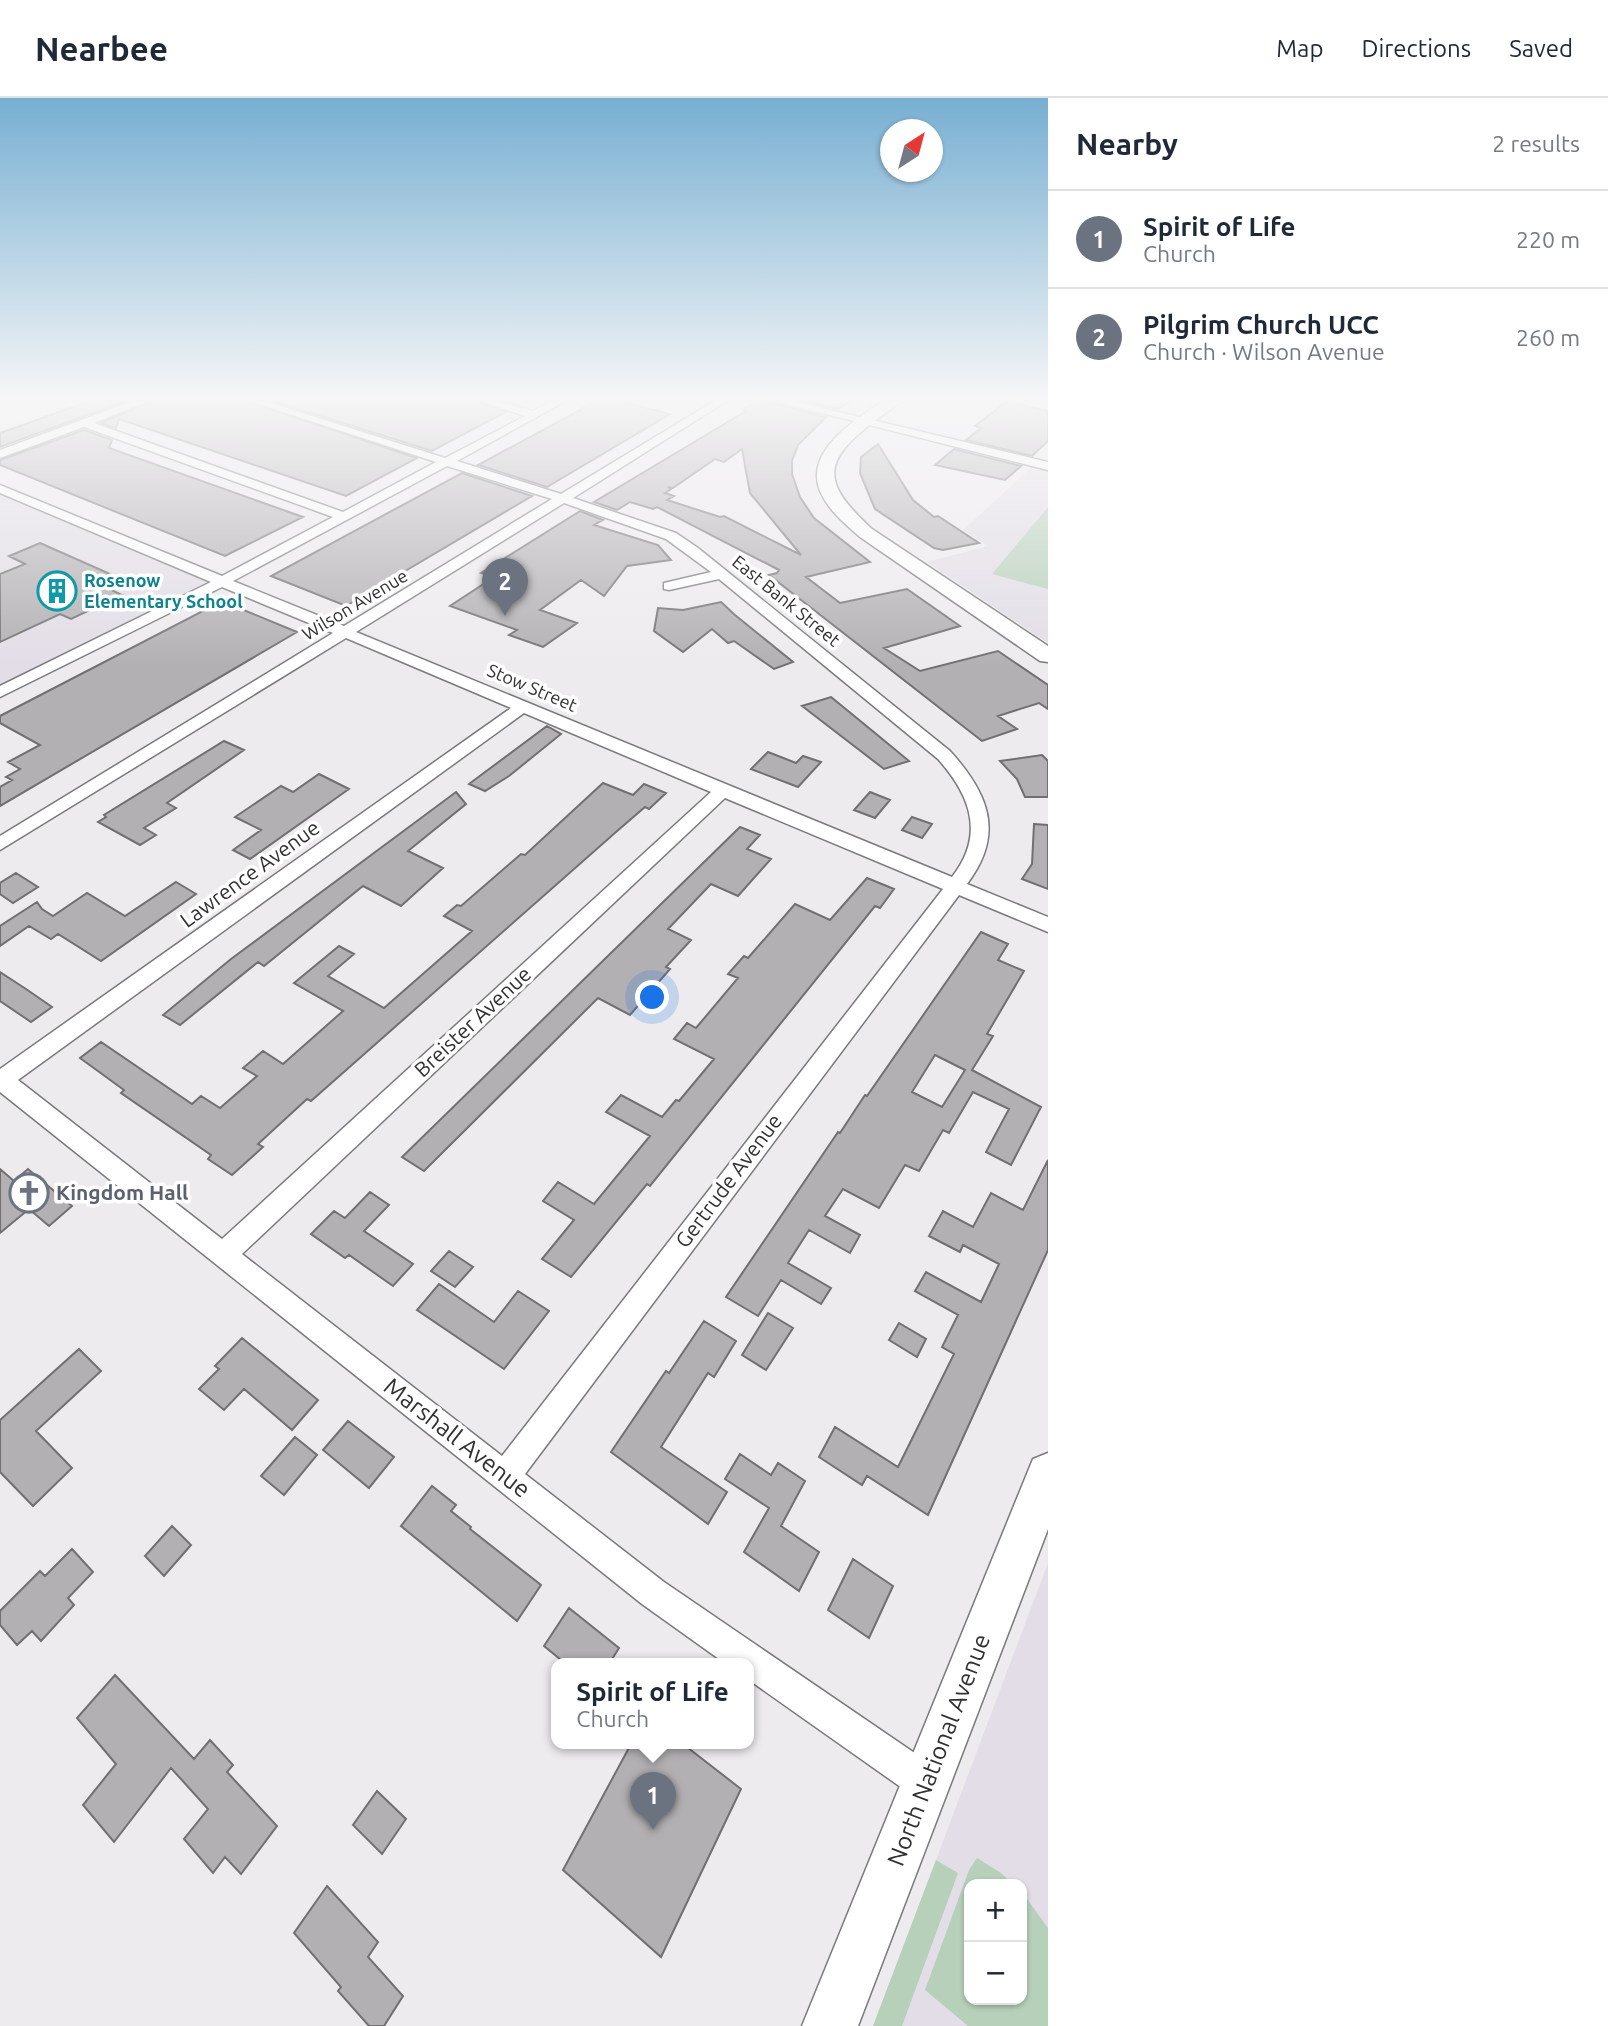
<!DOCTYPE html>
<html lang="en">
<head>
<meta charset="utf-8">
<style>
  body { margin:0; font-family:Ubuntu,sans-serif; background:#f2f2f3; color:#1f2937 }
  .controls { position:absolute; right:21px; bottom:21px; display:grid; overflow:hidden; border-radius:14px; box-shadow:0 2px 5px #0004 }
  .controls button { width:63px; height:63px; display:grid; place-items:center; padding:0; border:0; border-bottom:2px solid #e0e1e3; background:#fff; color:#1f2937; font:35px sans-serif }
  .compass { position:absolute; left:880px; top:21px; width:63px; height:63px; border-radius:50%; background:#fff; box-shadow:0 2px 5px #0004; rotate:36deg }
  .you { position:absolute; left:653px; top:900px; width:24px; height:24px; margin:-18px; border:5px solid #fff; border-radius:50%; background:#1a73e8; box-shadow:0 0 0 10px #1a73e833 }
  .badge { display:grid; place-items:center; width:46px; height:46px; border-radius:50%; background:#1a73e8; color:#fff; font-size:23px; font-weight:700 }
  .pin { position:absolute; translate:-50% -58px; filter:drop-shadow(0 2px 4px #0008) }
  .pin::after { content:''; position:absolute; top:37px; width:24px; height:21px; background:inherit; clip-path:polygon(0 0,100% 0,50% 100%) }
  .popup { position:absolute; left:551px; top:1560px; width:203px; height:91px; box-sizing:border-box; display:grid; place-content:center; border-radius:14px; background:#fff; filter:drop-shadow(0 2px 5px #0005); font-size:23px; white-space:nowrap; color:#747a83 }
  .popup b { font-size:26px; color:#1f2937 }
  .popup::after { content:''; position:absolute; left:50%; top:100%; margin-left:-14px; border:14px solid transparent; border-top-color:#fff }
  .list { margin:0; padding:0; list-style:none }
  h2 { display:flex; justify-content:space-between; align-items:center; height:91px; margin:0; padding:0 28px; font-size:30px }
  h2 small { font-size:23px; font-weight:400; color:#747a83 }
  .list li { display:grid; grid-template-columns:46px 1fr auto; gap:21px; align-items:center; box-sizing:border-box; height:98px; padding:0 28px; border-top:2px solid #e0e1e3 }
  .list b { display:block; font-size:26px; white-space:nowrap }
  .list p { margin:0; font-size:23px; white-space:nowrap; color:#747a83 }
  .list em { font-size:23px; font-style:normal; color:#747a83 }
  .map { position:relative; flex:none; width:1048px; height:1928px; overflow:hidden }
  header { display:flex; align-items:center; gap:42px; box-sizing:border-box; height:98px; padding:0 35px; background:#fff; border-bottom:2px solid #e0e1e3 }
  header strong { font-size:33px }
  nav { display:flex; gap:38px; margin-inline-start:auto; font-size:24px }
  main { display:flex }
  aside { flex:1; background:#fff }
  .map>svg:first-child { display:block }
  .built { fill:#e2dde6; fill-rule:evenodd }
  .green { fill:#b6d0ba }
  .building { fill:#b2b0b2; stroke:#726f72; stroke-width:2; fill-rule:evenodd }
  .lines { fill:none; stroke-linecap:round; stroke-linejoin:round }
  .street-casing { stroke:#7a797c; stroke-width:3 }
  .secondary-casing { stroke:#7a797c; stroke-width:3 }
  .street { fill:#fff; fill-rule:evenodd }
  .secondary { fill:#fff; fill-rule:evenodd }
  .labels { text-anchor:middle; stroke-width:7; stroke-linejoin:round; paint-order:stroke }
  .far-culture-label { font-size:18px; font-weight:bold; fill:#0d838f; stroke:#fff; text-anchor:start }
  .far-street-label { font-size:18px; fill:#303031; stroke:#fff }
  .street-label { font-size:21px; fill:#303031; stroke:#fff }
  .worship-label { font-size:21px; font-weight:bold; fill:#5b616d; stroke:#fff; text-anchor:start }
  .near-street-label { font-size:24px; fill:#303031; stroke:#fff }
</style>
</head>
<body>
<header>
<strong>Nearbee</strong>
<nav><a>Map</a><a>Directions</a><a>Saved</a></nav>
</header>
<main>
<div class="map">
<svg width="1048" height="1928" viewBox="0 0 1048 1928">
  <rect width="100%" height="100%" fill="#edebee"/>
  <path class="built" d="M 1032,369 L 1048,373 L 1048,545 L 927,464 L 988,448 L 963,432 Z
    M 0,391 L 221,484 L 0,594 Z
    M 1048,1465 L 1048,1928 L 873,1928 L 936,1762 ZM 969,1786 L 1022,1786 L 1022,1902 L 969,1902 Z"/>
  <path class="green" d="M 1048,409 L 1048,491 L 992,476 Z
    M 977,1760 L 1001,1775 L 1013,1786 L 969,1786 L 969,1902 L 1022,1902 L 1022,1794 L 1048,1830 L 1048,1928 L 968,1928 L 925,1892 L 969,1772 Z
    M 936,1762 L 958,1775 L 902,1928 L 873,1928 Z"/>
  <path class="building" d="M 101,299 L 137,299 L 0,349 L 0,335 Z
    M 161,299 L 234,299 L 417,360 L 346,398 L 119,321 L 116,330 L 101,325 Z
    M 260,299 L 464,299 L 506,314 L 432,353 Z
    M 604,299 L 670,316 L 547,389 L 478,367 Z
    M 787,299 L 857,299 L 838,311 Z
    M 759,302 L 826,319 L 798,347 L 792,363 L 792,376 L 800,399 L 814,420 L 870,464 L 806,479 L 840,505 L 907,491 L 960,528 L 884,550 L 920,573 L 998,553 L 1048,587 L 1048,611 L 1039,605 L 998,618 L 1017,631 L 982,643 L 769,477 L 777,475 L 779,472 L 657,409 L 653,411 L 630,404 L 617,412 L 594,404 L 746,313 L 743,311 ZM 742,351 L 750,395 L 801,457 L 724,418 L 720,419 L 667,402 L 674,398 L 665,395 L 671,391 L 668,389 L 673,390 L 715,361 L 724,364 Z
    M 1006,304 L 1048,313 L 1048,343 L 1032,358 L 966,342 L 981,330 L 975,328 Z
    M 84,332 L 112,342 L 109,350 L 303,419 L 225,458 L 0,367 L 0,362 Z
    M 878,346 L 913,402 L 934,419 L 938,418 L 979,445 L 943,452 L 934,450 L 875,411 L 860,375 L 861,359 Z
    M 954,351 L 1021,368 L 1005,382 L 935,367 Z
    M 462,375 L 532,398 L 346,508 L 271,478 Z
    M 580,413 L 603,422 L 594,427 L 658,447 L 671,462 L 627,468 L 604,498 L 581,482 L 540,512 L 577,525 L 543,549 L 509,537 L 517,532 L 450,508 L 494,479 L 481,475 Z
    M 40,445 L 126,483 L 109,491 L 122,497 L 71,521 L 60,516 L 0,544 L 0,476 L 25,466 L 9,458 Z
    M 222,503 L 297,534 L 0,708 L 0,689 L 12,682 L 6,679 L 20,671 L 8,664 L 40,647 L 0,625 L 0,618 Z
    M 721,504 L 735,517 L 793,564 L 774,571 L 734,543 L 728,545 L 712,531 L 683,554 L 654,533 L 658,510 L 683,512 Z
    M 831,599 L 875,635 L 909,663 L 884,671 L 802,608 Z
    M 547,628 L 561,636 L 509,678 L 485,693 L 469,686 Z
    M 224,643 L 244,652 L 167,705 L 176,710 L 144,730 L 156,737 L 140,747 L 98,724 L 106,719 L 104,717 Z
    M 768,654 L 796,665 L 803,658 L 821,664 L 798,689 L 751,671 Z
    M 1042,657 L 1048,663 L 1048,699 L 1025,699 L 1017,681 L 1000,663 Z
    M 319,676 L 349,691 L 250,761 L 233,752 L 261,732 L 235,719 L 281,688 L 293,694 Z
    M 603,685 L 633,697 L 644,686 L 666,695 L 649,711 L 645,709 L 616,734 L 311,1003 L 307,1001 L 258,1046 L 263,1049 L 232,1077 L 208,1061 L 211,1057 L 121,995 L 124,992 L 80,960 L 101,944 L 192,1006 L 201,998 L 220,1010 L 257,978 L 243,970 L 263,953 L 283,966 L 343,913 L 294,885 L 339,848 L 354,856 L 328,878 L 384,910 L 472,833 L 444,818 L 457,807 L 461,808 L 521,756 L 525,757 Z
    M 456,694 L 466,706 L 408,753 L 443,770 L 401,808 L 363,788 L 264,868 L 258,864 L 180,927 L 163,917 L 231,861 Z
    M 870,694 L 890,702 L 875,720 L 854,712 Z
    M 912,719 L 932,726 L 922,740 L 902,732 Z
    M 1034,726 L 1048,727 L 1048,791 L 1022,781 L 1032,766 Z
    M 740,729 L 760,737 L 747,751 L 771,761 L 738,798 L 711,786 L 668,831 L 691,842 L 666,869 L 670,871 L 630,917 L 598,900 L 424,1073 L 402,1059 Z
    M 16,775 L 38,789 L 13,805 L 0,796 L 0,785 Z
    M 867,780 L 894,791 L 880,810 L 875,808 L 650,1088 L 647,1086 L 571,1179 L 542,1161 L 574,1122 L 543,1103 L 558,1084 L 594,1106 L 650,1038 L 606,1014 L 621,997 L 662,1019 L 676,1002 L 679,1003 L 714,961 L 674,941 L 687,925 L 696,930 L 738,880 L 728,876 L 744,858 L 748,860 L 795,806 L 830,822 Z
    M 176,784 L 196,796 L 101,863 L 58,836 L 51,841 L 29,828 L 0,848 L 0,828 L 37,804 L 42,811 L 53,818 L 87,795 L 125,818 Z
    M 981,834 L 1008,846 L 998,862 L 1024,873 L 987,936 L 993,938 L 972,972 L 1041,1009 L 1011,1067 L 986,1054 L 1009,1011 L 973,994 L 949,1035 L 943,1032 L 919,1073 L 905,1067 L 879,1110 L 843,1091 L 825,1118 L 860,1137 L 850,1155 L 809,1132 L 788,1165 L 831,1190 L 821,1206 L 781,1182 L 758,1218 L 726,1199 L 838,1034 L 840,1035 L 865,997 L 867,998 ZM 935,957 L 965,972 L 942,1009 L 912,994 Z
    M 0,874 L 26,891 L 52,909 L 31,924 L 0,903 Z
    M 1048,1062 L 1048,1152 L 928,1417 L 867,1378 L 862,1387 L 819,1359 L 835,1329 L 898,1369 L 954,1256 L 942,1249 L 958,1217 L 915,1193 L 926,1174 L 981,1204 L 999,1166 L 963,1147 L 960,1154 L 929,1138 L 943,1113 L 973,1129 L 991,1095 L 1023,1112 Z
    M 0,1071 L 14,1083 L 28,1071 L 72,1108 L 49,1128 L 29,1111 L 0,1135 Z
    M 370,1094 L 389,1107 L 364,1133 L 413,1166 L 393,1188 L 349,1157 L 345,1160 L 311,1136 L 334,1113 L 345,1120 Z
    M 449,1153 L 473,1169 L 455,1189 L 431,1173 Z
    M 439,1186 L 494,1224 L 518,1193 L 549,1213 L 504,1271 L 417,1212 Z
    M 768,1215 L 793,1230 L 766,1272 L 742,1257 Z
    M 704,1223 L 736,1243 L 714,1279 L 708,1275 L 661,1349 L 727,1394 L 708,1426 L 611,1354 L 666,1273 L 669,1275 Z
    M 899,1225 L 926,1241 L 917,1259 L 889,1242 Z
    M 242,1240 L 318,1302 L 292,1332 L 244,1291 L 224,1312 L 199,1291 L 219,1271 L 215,1268 Z
    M 79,1251 L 101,1273 L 36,1333 L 72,1370 L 33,1408 L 0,1374 L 0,1322 Z
    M 348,1323 L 394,1359 L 369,1390 L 323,1352 Z
    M 295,1339 L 317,1357 L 284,1397 L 261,1378 Z
    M 740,1356 L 771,1377 L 778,1365 L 805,1383 L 781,1428 L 819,1454 L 799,1493 L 744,1454 L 769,1410 L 725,1381 Z
    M 432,1388 L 456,1407 L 451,1413 L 471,1429 L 470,1431 L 541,1487 L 517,1523 L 401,1428 Z
    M 172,1428 L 191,1447 L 164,1478 L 145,1458 Z
    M 72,1451 L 93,1474 L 68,1500 L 74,1507 L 41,1543 L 32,1533 L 17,1547 L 0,1527 L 0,1513 L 40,1473 L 45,1478 Z
    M 853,1461 L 893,1488 L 869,1540 L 828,1512 Z
    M 569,1510 L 619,1550 L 609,1566 L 566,1566 L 544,1548 Z
    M 115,1577 L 194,1661 L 210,1642 L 233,1667 L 227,1674 L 277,1728 L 241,1776 L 225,1759 L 213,1775 L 184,1741 L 208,1711 L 171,1670 L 114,1744 L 83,1707 L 116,1666 L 77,1620 Z
    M 631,1646 L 683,1646 L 741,1691 L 661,1859 L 563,1772 Z
    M 377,1693 L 406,1721 L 382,1756 L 353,1727 Z
    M 327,1788 L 378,1844 L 368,1859 L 403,1898 L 384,1928 L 369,1928 L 338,1893 L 341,1889 L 294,1835 Z"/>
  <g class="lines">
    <g class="street-casing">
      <path id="street" d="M 144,299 L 158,299 L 94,325 L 343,414 L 436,364 L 237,299 L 252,299 L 445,360 L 525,318 L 467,299 L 483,299 L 533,313 L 560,299 L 573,299 L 457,363 L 561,396 L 721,299 L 733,299 L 573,400 L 676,435 L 698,450 L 950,653 C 989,696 1005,736 967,786 L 1048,819 L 1048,834 L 959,797 L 525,1376 L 664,1484 L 938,1671 L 943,1684 L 938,1697 L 925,1702 L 912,1697 L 749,1582 L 749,1566 L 726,1566 L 642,1506 L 0,994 L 0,971 L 511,610 L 346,540 L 0,752 L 0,738 L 333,535 L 222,489 L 0,599 L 0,588 L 211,484 L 0,395 L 0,387 L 222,478 L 333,419 L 84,329 L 0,360 L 0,352 ZM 447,368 L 552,401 L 344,528 L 233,483 ZM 564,405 L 666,441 L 711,474 L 664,485 L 664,491 L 669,492 L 719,481 L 938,661 C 971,698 985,737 952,779 L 356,534 ZM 524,615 L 711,694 L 222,1141 L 18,982 ZM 725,700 L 943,791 L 502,1358 L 242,1156 Z
        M 758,299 L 776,299 L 1048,364 L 1048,372 Z"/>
    </g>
    <g class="secondary-casing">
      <path id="secondary" d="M 889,299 L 906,299 C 898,308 886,314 876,322 C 820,364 822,385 872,431 L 1048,548 L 1048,564 L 1040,563 L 860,439 C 845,426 828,412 820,393 C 803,351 861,318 889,299 Z
        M 1048,1355 L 1048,1431 L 858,1928 L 802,1928 L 1033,1361 Z"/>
    </g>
    <use href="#street" class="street"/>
    <use href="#secondary" class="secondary"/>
  </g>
  <linearGradient id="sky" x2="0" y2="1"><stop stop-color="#77afd2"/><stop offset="0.53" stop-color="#f7f6f7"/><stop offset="1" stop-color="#f7f6f7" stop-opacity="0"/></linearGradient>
  <rect width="1048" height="569" fill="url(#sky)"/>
  <defs>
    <g id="building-ring" transform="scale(2.0125)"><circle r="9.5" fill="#fff" stroke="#0f9aa8" stroke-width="1.5"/><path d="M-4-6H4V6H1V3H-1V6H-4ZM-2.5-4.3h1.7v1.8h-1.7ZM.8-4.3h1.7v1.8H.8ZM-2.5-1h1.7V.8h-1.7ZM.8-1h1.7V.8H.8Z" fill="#0f9aa8"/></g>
    <g id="church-ring" transform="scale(2.0125)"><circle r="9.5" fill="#fff" stroke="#6b7280" stroke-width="1.5"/><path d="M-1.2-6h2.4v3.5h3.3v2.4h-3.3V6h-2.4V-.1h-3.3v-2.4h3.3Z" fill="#6b7280"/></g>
  </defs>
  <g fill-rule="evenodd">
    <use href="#building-ring" x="57" y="493"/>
    <use href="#church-ring" x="29" y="1095"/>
  </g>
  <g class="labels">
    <g class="far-culture-label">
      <text x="84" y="489">Rosenow<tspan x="84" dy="21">Elementary School</tspan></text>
    </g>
    <g class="far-street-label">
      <text transform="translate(786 503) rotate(39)" y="6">East Bank Street</text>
      <text transform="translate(355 507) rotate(-31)" y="6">Wilson Avenue</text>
      <text transform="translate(532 590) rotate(23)" y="6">Stow Street</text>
    </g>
    <g class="street-label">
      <text transform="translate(250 776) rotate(-36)" y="7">Lawrence Avenue</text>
      <text transform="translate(473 924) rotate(-43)" y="7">Breister Avenue</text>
      <text transform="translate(729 1083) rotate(-53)" y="7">Gertrude Avenue</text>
    </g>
    <g class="worship-label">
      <text x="56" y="1102">Kingdom Hall</text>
    </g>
    <g class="near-street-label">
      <text transform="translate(457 1340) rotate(38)" y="8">Marshall Avenue</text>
      <text transform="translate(939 1652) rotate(-69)" y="8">North National Avenue</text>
    </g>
  </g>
</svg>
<div class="controls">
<button>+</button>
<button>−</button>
</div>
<svg class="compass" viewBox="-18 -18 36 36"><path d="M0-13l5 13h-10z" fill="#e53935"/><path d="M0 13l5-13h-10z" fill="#747a83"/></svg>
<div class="you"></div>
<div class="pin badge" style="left:653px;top:1732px;background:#6b7280">1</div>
<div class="popup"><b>Spirit of Life</b>Church</div>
<div class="pin badge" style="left:505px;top:518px;background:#6b7280">2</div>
</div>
<aside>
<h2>Nearby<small>2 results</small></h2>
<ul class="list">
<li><span class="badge" style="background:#6b7280">1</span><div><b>Spirit of Life</b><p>Church</p></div><em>220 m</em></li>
<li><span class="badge" style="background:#6b7280">2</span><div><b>Pilgrim Church UCC</b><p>Church · Wilson Avenue</p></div><em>260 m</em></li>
</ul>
</aside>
</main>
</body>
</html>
